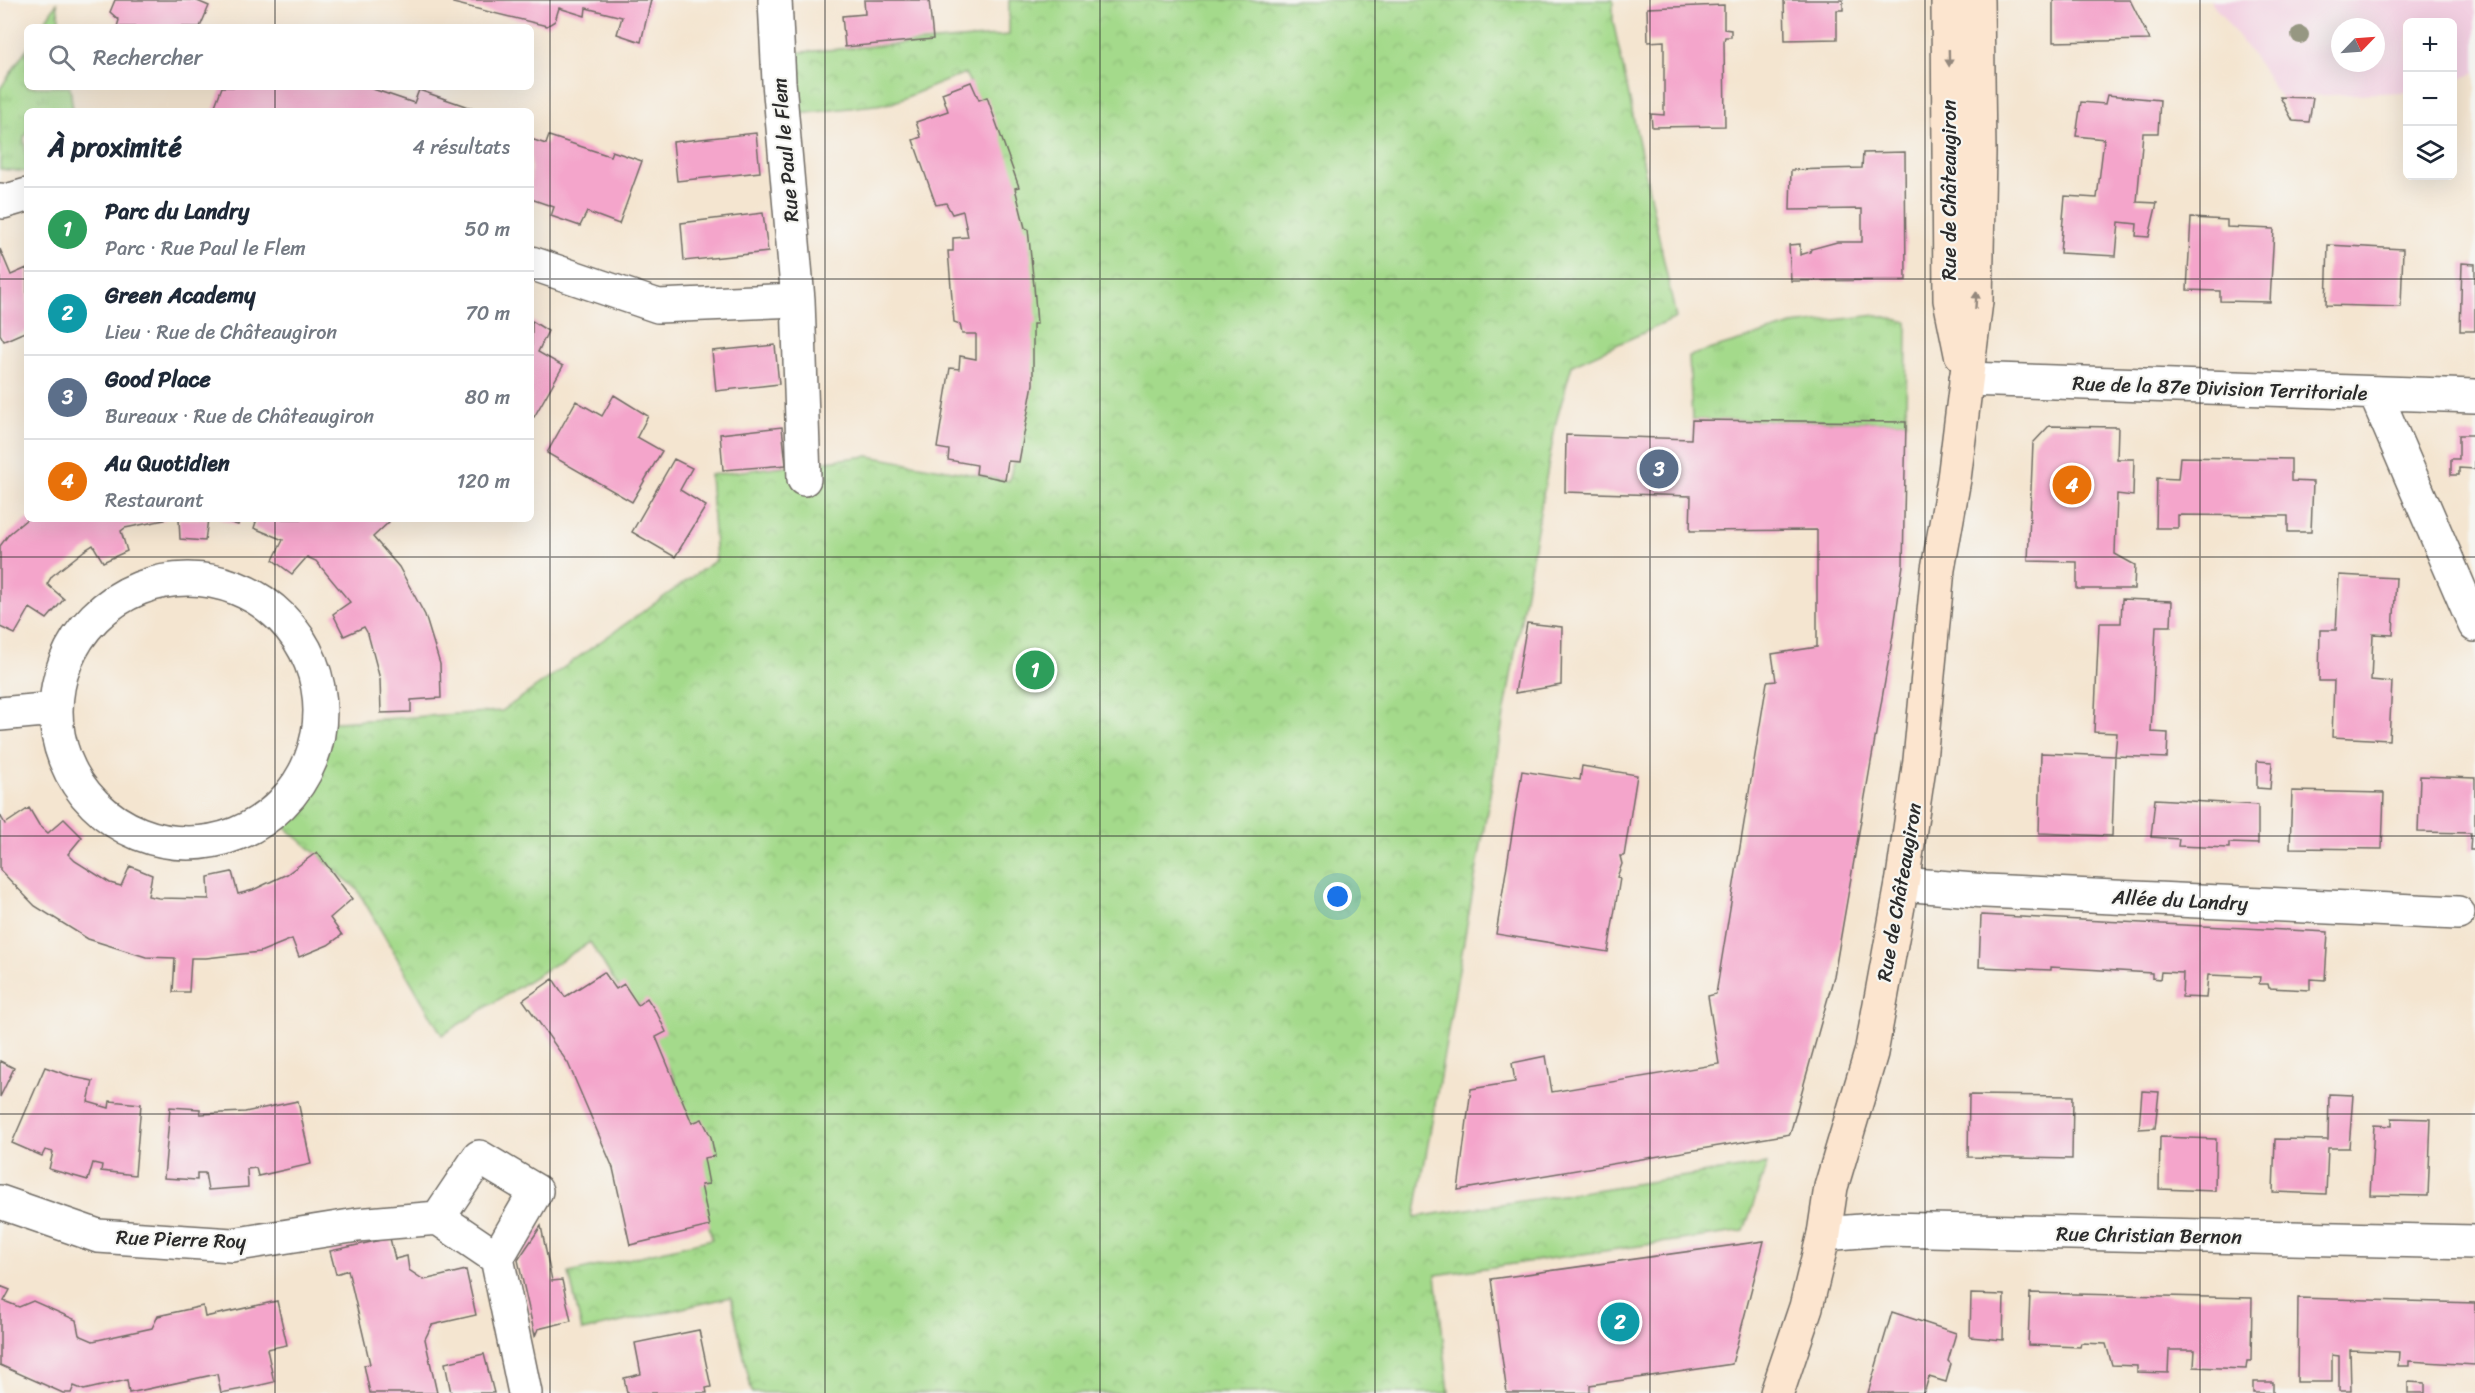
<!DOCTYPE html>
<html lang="fr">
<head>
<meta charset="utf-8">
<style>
  body { margin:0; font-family:Sriracha,sans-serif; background:#f6f6f7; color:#1f2937 }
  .controls { position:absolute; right:18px; top:18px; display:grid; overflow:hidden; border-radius:9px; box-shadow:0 6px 24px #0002 }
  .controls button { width:54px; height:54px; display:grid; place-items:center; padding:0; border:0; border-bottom:2px solid #e0e1e3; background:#fff; color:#1f2937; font:30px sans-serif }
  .compass { position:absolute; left:2331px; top:18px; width:54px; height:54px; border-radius:50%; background:#fff; box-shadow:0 6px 24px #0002; rotate:65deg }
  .you { position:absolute; left:1338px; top:897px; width:21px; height:21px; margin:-15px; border:4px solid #fff; border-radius:50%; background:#1a73e8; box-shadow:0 0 0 9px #1a73e833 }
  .badge { display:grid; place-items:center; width:39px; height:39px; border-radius:50%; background:#b5179e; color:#fff; font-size:20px; font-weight:700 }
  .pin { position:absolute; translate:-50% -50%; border:3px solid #fff; box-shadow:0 2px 6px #0006 }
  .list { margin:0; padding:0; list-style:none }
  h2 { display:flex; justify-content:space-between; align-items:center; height:78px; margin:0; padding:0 24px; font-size:26px }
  h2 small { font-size:20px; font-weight:400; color:#747a83 }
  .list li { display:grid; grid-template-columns:39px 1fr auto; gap:18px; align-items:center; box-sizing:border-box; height:84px; padding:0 24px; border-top:2px solid #e0e1e3 }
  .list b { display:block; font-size:22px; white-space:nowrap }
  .list p { margin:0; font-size:20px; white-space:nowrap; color:#747a83 }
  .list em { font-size:20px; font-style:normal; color:#747a83 }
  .icon { flex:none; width:33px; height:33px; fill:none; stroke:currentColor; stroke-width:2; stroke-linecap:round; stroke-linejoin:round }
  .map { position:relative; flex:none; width:2475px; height:1393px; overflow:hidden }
  .search { position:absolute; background:#fff; box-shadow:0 6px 24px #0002; left:24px; top:24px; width:510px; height:66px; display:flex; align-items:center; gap:15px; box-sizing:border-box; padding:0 21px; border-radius:9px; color:#747a83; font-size:22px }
  .panel { position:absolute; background:#fff; box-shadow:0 6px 24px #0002; left:24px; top:108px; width:510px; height:414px; border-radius:9px }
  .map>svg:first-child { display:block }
  .built { fill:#f2cfe1; fill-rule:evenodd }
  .grass { fill:url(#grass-tufts); stroke:#68825b; stroke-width:1.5 }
  .park { fill:url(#park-crowns); stroke:#68825b; stroke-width:1.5 }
  .building { fill:#f4a5cb }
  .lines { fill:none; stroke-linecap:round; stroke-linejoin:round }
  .street-casing { stroke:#716c65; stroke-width:36 }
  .secondary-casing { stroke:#716c65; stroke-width:36 }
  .street { stroke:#fff; stroke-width:33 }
  .secondary { stroke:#fce5cf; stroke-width:33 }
  .tree { fill:#969782 }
  .oneway { fill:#94887d }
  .grid { fill:none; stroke:#2b2b2b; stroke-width:1.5; stroke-opacity:0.55 }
  .labels { text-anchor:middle; stroke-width:4.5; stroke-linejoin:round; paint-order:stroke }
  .street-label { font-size:20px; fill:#2b2b2b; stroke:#f6f6f2 }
</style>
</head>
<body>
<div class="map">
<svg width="2475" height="1393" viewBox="0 0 2475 1393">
  <defs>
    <pattern id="grass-tufts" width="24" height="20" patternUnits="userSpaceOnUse" patternTransform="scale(1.5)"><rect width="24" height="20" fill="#a4da8b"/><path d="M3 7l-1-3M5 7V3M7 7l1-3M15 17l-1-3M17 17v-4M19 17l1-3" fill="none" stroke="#8dbb78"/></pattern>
    <pattern id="park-crowns" width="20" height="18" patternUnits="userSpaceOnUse" patternTransform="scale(1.5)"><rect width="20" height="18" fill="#a4da8b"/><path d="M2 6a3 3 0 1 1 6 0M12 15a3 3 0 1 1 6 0" fill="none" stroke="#8dbb78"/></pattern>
  </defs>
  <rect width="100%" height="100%" fill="#f6f6f2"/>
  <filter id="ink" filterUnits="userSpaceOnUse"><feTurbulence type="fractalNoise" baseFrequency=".0167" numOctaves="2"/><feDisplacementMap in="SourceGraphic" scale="12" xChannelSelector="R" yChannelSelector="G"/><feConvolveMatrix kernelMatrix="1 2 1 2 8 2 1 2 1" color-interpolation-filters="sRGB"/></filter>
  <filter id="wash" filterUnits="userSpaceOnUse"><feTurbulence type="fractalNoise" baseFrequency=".008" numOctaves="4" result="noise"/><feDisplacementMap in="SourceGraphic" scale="24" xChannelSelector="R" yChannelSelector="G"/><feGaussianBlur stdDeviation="1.35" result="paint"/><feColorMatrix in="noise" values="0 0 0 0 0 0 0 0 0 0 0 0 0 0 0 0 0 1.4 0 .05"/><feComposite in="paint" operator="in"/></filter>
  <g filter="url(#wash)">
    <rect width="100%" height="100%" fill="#f4e5d0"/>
    <path class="built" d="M 2210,0 L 2475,0 L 2475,73 L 2453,81 L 2452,22 L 2408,22 L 2407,92 L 2280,97 L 2259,64 ZM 2340,27 L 2376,27 L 2376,63 L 2340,63 Z"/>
    <path class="grass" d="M 57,3 L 60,27 L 41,27 Z
      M 27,48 L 27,87 L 70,87 L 73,111 L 27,111 L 27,135 L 24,136 L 27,172 L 0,169 L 0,89 Z
      M 1877,315 L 1907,322 L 1906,422 L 1692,420 L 1689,356 L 1792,325 Z"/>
    <path class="park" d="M 1009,0 L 1613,0 L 1613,21 L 1676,318 L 1572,365 L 1556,422 L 1415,1217 L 1767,1164 L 1744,1231 L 1436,1275 L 1449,1393 L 752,1393 L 731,1297 L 582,1331 L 569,1273 L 712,1239 L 674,1076 L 590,942 L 442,1035 L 357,889 L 279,822 L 314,776 L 323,723 L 502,711 L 716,560 L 710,475 L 868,456 L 1009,481 L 1026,409 L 1008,163 L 965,73 L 892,103 L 791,115 L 790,53 L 1009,35 Z"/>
    <g id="blocks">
      <path class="building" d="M 115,0 L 195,0 L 209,6 L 200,27 L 117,27 L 119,20 L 110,12 Z
        M 454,0 L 651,0 L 641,42 L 617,34 L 622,17 L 586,8 L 585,16 L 559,8 L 555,21 L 547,26 L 453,3 Z
        M 864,0 L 929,0 L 933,39 L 845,47 L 842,16 L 865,14 Z
        M 1784,0 L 1843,0 L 1843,10 L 1837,10 L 1837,39 L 1785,40 Z
        M 2053,0 L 2130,0 L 2150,40 L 2053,42 Z
        M 1724,5 L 1724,29 L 1731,30 L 1731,37 L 1725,37 L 1724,41 L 1725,126 L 1652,127 L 1651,114 L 1664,115 L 1664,41 L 1648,42 L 1647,8 Z
        M 971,82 L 979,100 L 987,97 L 1019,187 L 1015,188 L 1025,228 L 1028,229 L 1034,286 L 1037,324 L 1033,324 L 1033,384 L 1019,462 L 1008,461 L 1005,480 L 976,474 L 977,465 L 948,460 L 949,450 L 937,448 L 950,368 L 959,369 L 960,356 L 976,359 L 976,334 L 962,334 L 960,324 L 954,322 L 948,251 L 953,251 L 953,238 L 968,237 L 963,211 L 952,214 L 946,203 L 936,205 L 913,140 L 921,137 L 916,122 L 948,111 L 942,93 Z
        M 222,87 L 367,87 L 414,103 L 419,90 L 480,111 L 213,111 Z
        M 2107,95 L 2160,100 L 2158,133 L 2143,133 L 2137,202 L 2157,203 L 2149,237 L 2136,236 L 2137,224 L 2119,222 L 2116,256 L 2060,253 L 2065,196 L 2097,198 L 2104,139 L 2076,136 L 2081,102 L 2105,104 Z
        M 2280,97 L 2313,98 L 2309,122 L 2293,121 Z
        M 756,133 L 760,172 L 677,181 L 673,142 Z
        M 549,136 L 610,156 L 612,151 L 642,161 L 619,224 L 587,212 L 580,226 L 551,216 L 554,207 L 531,199 L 531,139 L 546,144 Z
        M 1905,152 L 1906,280 L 1791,281 L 1789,245 L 1800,244 L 1800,255 L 1810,252 L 1811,249 L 1837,242 L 1862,242 L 1862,209 L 1790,210 L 1791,170 L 1862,168 L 1863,153 Z
        M 763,213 L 768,252 L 684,261 L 681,223 Z
        M 2191,218 L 2227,220 L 2227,227 L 2274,229 L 2270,302 L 2220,301 L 2220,291 L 2187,290 Z
        M 2328,245 L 2403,249 L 2401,307 L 2326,305 Z
        M 0,249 L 11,275 L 27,268 L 27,331 L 4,341 L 0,334 Z
        M 2462,263 L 2475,264 L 2475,331 L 2460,331 Z
        M 532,321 L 548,331 L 538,352 L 563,366 L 534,417 L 531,415 Z
        M 775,345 L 779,384 L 716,391 L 712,351 Z
        M 614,395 L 648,416 L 637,437 L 662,451 L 632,502 L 547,453 L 576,401 L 602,416 Z
        M 1692,420 L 1906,422 L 1903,565 L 1893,635 L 1834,976 L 1790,1134 L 1458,1190 L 1471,1089 L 1515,1082 L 1512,1063 L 1546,1056 L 1552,1092 L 1719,1064 L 1708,996 L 1716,994 L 1767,682 L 1776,681 L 1772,654 L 1817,647 L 1817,530 L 1690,531 L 1691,496 L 1565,492 L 1566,435 L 1691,439 Z
        M 2049,426 L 2118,427 L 2117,459 L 2134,459 L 2133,496 L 2117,494 L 2115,554 L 2135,565 L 2134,589 L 2077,589 L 2077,562 L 2028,561 L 2033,443 Z
        M 782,427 L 786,465 L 723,470 L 720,434 Z
        M 2459,435 L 2475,435 L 2475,469 L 2459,468 L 2459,475 L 2451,475 L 2451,459 L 2459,459 Z
        M 2180,457 L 2291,459 L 2291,481 L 2313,482 L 2311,532 L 2288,532 L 2288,516 L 2178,515 L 2178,528 L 2156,528 L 2157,478 L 2178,479 Z
        M 674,459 L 692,468 L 680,490 L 706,506 L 675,557 L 632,532 Z
        M 27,519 L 165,519 L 165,520 L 125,528 L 121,531 L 127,551 L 103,562 L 93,545 L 85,550 L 52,576 L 47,584 L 64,599 L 47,619 L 30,608 L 15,634 L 0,627 L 0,546 L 9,534 Z
        M 179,519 L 208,519 L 205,541 L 180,539 Z
        M 218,519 L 240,519 L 238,525 Z
        M 257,519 L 386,519 L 389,522 L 373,537 L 399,567 L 425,615 L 440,664 L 441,698 L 411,700 L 411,712 L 381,713 L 380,679 L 368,634 L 364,627 L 344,636 L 333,614 L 350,602 L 316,561 L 307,557 L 292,574 L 273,560 L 283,540 L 254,528 Z
        M 2339,575 L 2396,578 L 2393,635 L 2373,634 L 2371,680 L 2392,682 L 2389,740 L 2332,737 L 2334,681 L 2319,681 L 2320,630 L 2336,630 Z
        M 2122,599 L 2172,601 L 2171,626 L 2156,626 L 2151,732 L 2168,733 L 2167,758 L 2115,756 L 2117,733 L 2094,732 L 2099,623 L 2121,623 Z
        M 1527,623 L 1562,627 L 1561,685 L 1515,693 Z
        M 2041,753 L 2115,756 L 2112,836 L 2039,833 Z
        M 2257,761 L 2272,762 L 2270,789 L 2257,788 Z
        M 1582,766 L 1637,775 L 1624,856 L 1620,856 L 1622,864 L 1617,877 L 1620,878 L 1608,952 L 1496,934 L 1522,771 L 1580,780 Z
        M 2420,776 L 2475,778 L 2475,850 L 2470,850 L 2471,833 L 2418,832 Z
        M 2292,791 L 2384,793 L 2382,849 L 2290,848 Z
        M 2155,799 L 2258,805 L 2258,844 L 2229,843 L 2229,848 L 2178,846 L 2179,839 L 2151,837 Z
        M 29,808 L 39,825 L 48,833 L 64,819 L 82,837 L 68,854 L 75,861 L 110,883 L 121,886 L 130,866 L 152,875 L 148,896 L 159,898 L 209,899 L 208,877 L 232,872 L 238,894 L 253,890 L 287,874 L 317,852 L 352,899 L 330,918 L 342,935 L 328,945 L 299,957 L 292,939 L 260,952 L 206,958 L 191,958 L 189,992 L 173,992 L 175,958 L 146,957 L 88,939 L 35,906 L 0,870 L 0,815 L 5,824 Z
        M 1981,915 L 2328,932 L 2325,980 L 2310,979 L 2310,990 L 2269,988 L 2268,984 L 2259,984 L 2260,977 L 2208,975 L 2206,998 L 2182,997 L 2183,973 L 2161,972 L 2160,979 L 2152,978 L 2152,973 L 2051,967 L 2051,970 L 1979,967 Z
        M 604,972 L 616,989 L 624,984 L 638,1005 L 647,998 L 658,1015 L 666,1032 L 656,1037 L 692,1123 L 702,1119 L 711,1137 L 715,1156 L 704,1158 L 709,1184 L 701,1185 L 710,1226 L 630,1245 L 613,1168 L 568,1063 L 523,1000 L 553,979 L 565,997 Z
        M 0,1061 L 14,1068 L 0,1097 Z
        M 45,1067 L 73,1077 L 93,1081 L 88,1102 L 109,1108 L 110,1101 L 141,1104 L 135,1175 L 101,1171 L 102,1165 L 93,1163 L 88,1180 L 49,1169 L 53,1152 L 45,1150 L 42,1156 L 12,1143 Z
        M 2142,1091 L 2159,1092 L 2155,1128 L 2139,1129 Z
        M 2329,1094 L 2353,1095 L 2349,1148 L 2328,1148 L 2326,1194 L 2273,1192 L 2275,1139 L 2328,1140 Z
        M 1969,1095 L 2073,1096 L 2072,1159 L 1968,1157 Z
        M 298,1101 L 311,1164 L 258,1176 L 256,1168 L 247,1169 L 248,1187 L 208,1190 L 205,1173 L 197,1173 L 197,1180 L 164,1178 L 170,1107 L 200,1109 L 200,1114 L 222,1113 L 245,1112 Z
        M 2392,1118 L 2431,1119 L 2428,1196 L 2370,1195 L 2374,1125 L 2392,1126 Z
        M 2160,1137 L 2216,1139 L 2215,1191 L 2159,1189 Z
        M 541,1226 L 552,1281 L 562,1280 L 571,1321 L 538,1329 L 535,1336 L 518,1260 Z
        M 390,1238 L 395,1259 L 407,1256 L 409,1270 L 424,1280 L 466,1270 L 476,1315 L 432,1325 L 425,1339 L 437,1393 L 370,1393 L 364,1365 L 370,1364 L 348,1270 L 336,1274 L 330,1251 Z
        M 1764,1241 L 1732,1364 L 1590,1385 L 1590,1393 L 1507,1393 L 1491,1279 Z
        M 0,1286 L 10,1290 L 4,1301 L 19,1307 L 33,1301 L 76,1320 L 79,1335 L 93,1341 L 152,1328 L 158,1316 L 203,1306 L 205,1317 L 277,1301 L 287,1345 L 267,1349 L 274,1382 L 248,1388 L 221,1393 L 217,1374 L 129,1393 L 127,1380 L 84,1390 L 74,1386 L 71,1393 L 63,1393 L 0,1365 Z
        M 2030,1293 L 2252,1298 L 2251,1361 L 2247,1361 L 2246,1369 L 2194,1367 L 2195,1350 L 2169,1350 L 2168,1373 L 2137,1372 L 2137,1366 L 2112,1365 L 2106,1344 L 2081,1343 L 2080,1347 L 2028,1345 Z
        M 1971,1294 L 2004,1295 L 2003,1340 L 1970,1337 Z
        M 2298,1298 L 2475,1303 L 2475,1365 L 2409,1361 L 2409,1366 L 2398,1366 L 2399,1352 L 2350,1350 L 2351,1391 L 2339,1391 L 2339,1356 L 2332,1355 L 2332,1382 L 2297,1382 Z
        M 1892,1312 L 1956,1333 L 1948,1361 L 1951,1364 L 1946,1382 L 1929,1377 L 1924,1393 L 1868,1393 Z
        M 699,1330 L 711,1387 L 706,1388 L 707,1393 L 627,1393 L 624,1378 L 641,1374 L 635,1343 Z
        M 484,1354 L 494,1393 L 451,1393 L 445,1363 Z
        M 2253,1382 L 2273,1382 L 2273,1393 L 2253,1393 Z
        M 2408,1382 L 2425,1383 L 2425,1393 L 2408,1393 Z"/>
    </g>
  </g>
  <g filter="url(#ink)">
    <use href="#blocks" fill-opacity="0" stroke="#716c65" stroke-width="1.5"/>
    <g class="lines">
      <g class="street-casing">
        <path id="street" d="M 775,0 L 779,82 L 798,300 L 804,479
          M 0,200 L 3,202 L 27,195
          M 531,263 L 658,306 L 798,300
          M 1966,379 L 2475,396
          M 2375,393 L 2475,625
          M56 711a132 132 0 1 1 264 0a132 132 0 1 1-264 0Z
          M 0,714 L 55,709
          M 1902,884 L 1985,891 L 2458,913
          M 479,1157 L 536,1191 L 497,1258 L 438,1218 Z
          M 0,1202 L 98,1236 L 232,1245 L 357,1225 L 438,1218
          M 1824,1234 L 1886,1229 L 2475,1242
          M 497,1258 L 525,1393"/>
      </g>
      <g class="secondary-casing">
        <path id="secondary" d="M 1948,0 L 1950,300 L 1961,354
          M 1777,1393 L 1806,1307 L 1824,1234 L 1831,1187 L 1871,1053 L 1902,884 L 1920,760 L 1938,569 L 1954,479 L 1976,301 L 1979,153 L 1977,0"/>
      </g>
      <use href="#street" class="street"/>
      <use href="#secondary" class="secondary"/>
    </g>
    <circle class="tree" cx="2300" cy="35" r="9"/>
    <defs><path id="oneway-solid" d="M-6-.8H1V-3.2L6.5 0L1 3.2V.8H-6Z" transform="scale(1.5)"/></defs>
    <g class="oneway">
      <use href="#oneway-solid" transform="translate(1949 58) rotate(89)"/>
      <use href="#oneway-solid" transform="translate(1976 300) rotate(-86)"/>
    </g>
  </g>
  <path class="grid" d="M 275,0 L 275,27M 550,0 L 550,1393M 825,0 L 825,1393M 1100,0 L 1100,1393M 1375,0 L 1375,1393M 1650,0 L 1650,1393M 1925,0 L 1925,1393M 2200,0 L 2200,1393M 275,87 L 275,111M 0,279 L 27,279M 531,279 L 2475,279M 275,519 L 275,1393M 0,557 L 2475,557M 0,836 L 2475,836M 0,1114 L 2475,1114"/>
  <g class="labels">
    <g class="street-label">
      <text transform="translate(785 150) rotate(-95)" y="7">Rue Paul le Flem</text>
      <text transform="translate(1949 190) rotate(-90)" y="7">Rue de Châteaugiron</text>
      <text transform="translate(2220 388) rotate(2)" y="7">Rue de la 87e Division Territoriale</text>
      <text transform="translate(1899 892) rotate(-80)" y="7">Rue de Châteaugiron</text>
      <text transform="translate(2180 900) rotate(3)" y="7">Allée du Landry</text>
      <text transform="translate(2149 1235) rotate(1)" y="7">Rue Christian Bernon</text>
      <text transform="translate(181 1239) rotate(2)" y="7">Rue Pierre Roy</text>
    </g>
  </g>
</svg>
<div class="controls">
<button>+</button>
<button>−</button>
<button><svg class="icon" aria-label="layers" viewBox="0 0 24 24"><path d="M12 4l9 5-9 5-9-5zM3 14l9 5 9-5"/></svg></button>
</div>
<svg class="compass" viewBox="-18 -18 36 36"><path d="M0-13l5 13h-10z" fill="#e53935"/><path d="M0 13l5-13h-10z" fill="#747a83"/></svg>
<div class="you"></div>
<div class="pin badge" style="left:1035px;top:670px;background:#2e9e5b">1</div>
<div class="pin badge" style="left:1620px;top:1322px;background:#0f9aa8">2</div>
<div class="pin badge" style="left:1659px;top:469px;background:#5c6f8a">3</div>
<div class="pin badge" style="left:2072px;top:485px;background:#e8710a">4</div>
<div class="search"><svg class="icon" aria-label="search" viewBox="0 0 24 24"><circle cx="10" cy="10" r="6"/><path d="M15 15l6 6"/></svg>Rechercher</div>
<section class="panel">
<h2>À proximité<small>4 résultats</small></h2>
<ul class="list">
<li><span class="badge" style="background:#2e9e5b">1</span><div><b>Parc du Landry</b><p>Parc · Rue Paul le Flem</p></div><em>50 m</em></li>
<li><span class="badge" style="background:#0f9aa8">2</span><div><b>Green Academy</b><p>Lieu · Rue de Châteaugiron</p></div><em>70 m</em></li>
<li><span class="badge" style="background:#5c6f8a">3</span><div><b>Good Place</b><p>Bureaux · Rue de Châteaugiron</p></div><em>80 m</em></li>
<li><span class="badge" style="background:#e8710a">4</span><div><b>Au Quotidien</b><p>Restaurant</p></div><em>120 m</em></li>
</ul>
</section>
</div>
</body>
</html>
